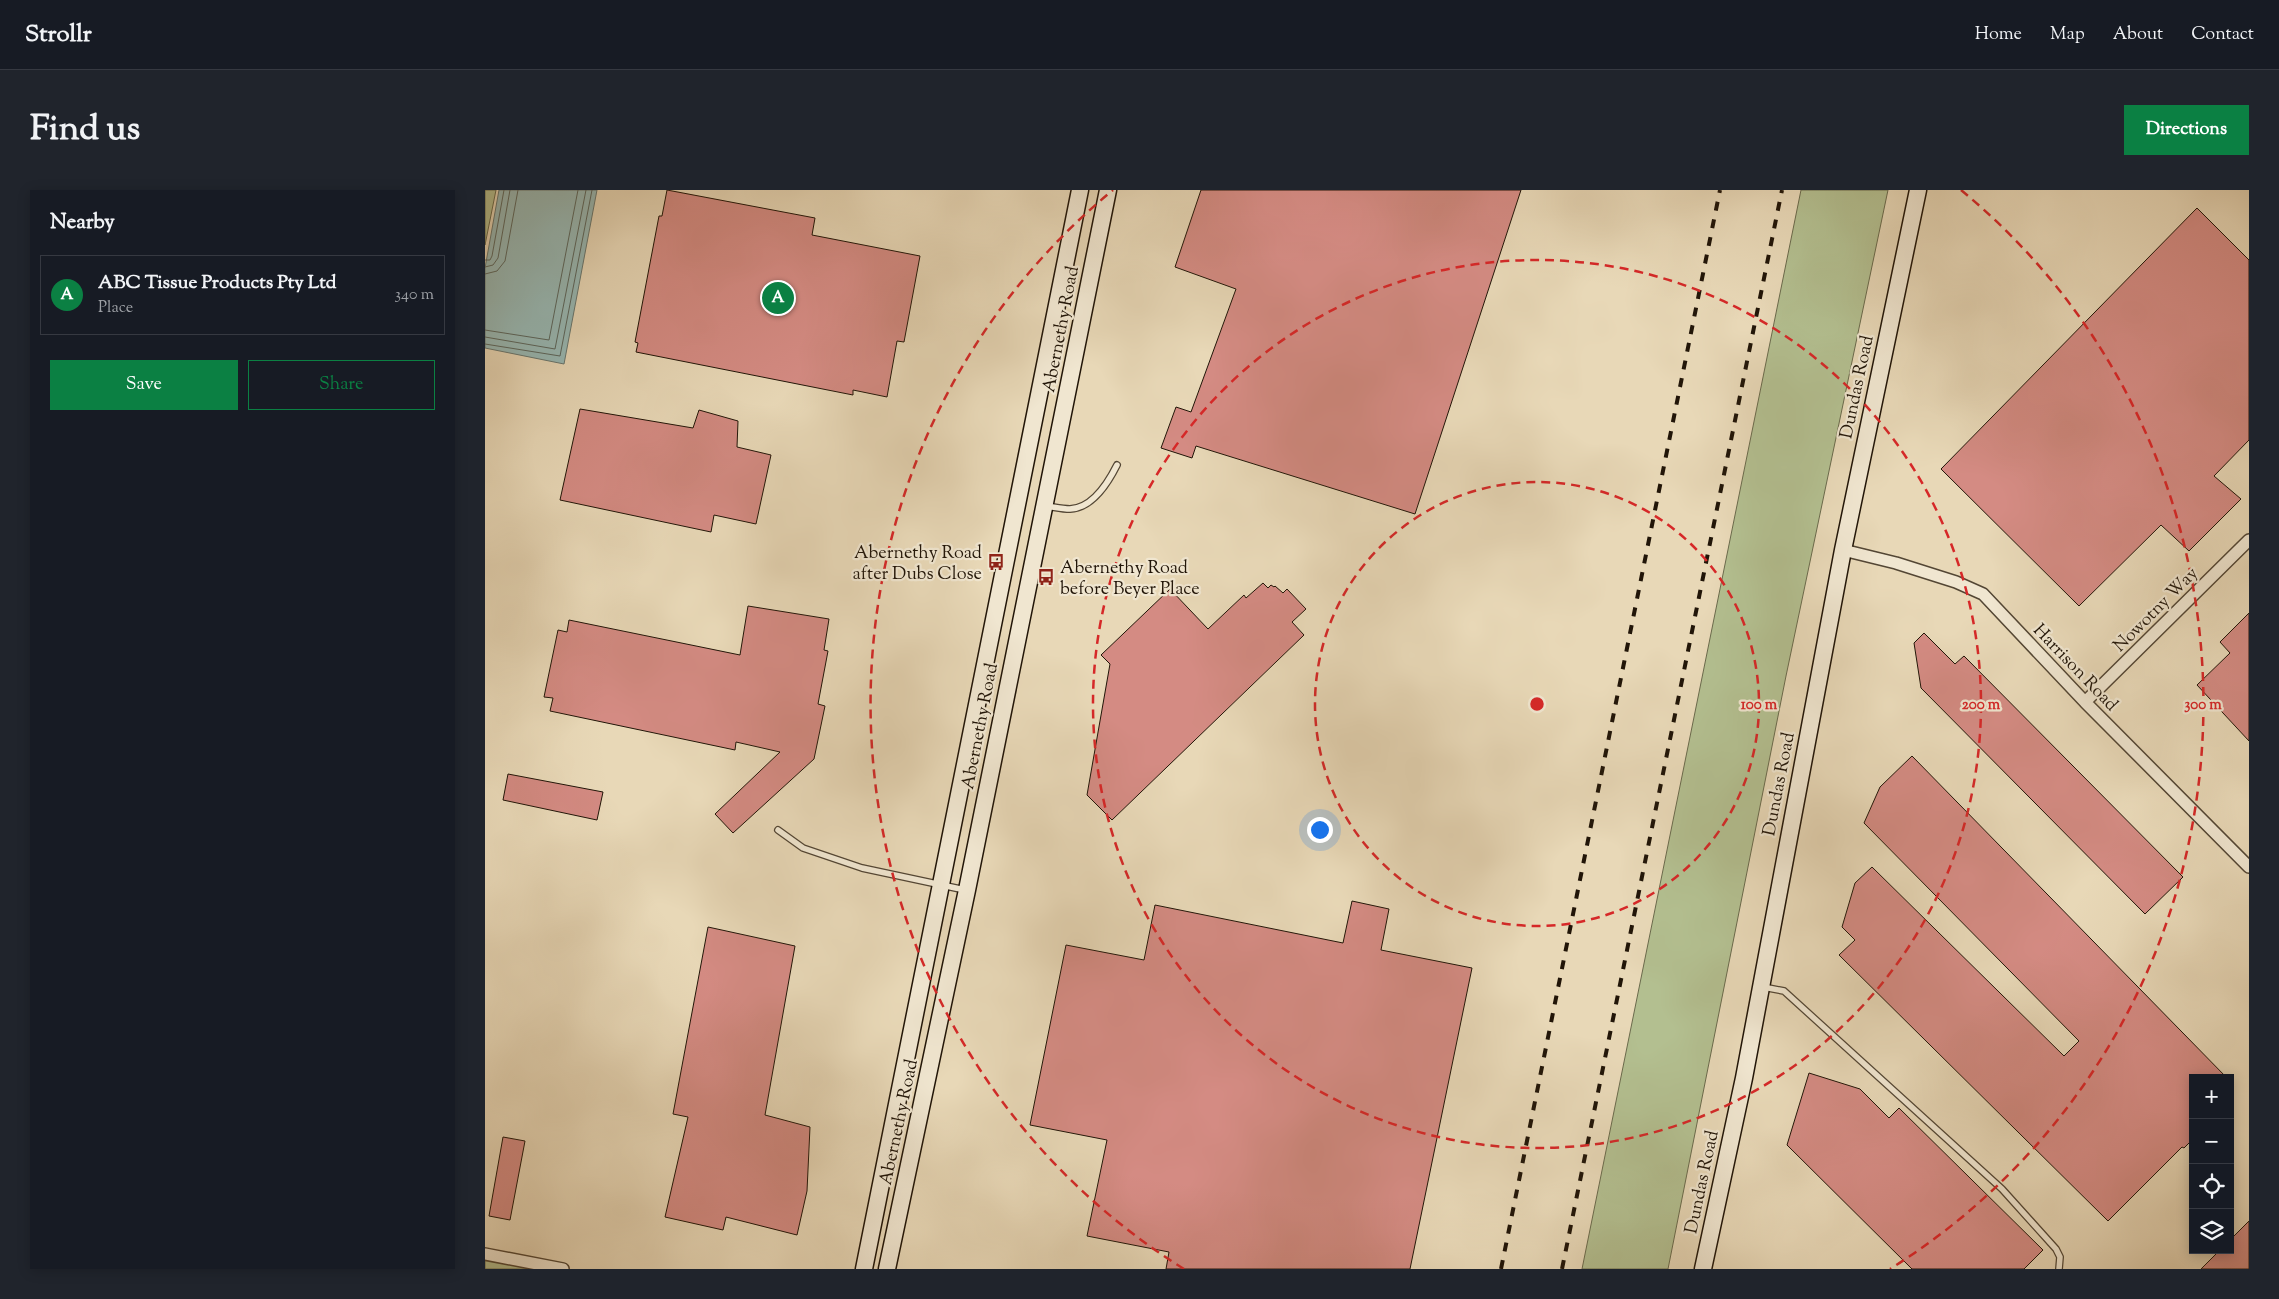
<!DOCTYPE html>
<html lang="en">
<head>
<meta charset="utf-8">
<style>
  body { margin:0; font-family:"Sorts Mill Goudy",serif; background:#20242c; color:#f1f3f6 }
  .controls { position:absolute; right:15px; bottom:15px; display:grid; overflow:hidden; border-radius:0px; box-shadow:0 2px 12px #0003 }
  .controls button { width:45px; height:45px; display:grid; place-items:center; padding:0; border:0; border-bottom:1px solid #363941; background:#171b24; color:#f1f3f6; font:25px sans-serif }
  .you { position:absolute; left:834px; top:639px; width:18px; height:18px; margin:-12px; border:4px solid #fff; border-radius:50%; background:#1a73e8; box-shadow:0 0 0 8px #1a73e833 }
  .badge { display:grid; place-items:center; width:32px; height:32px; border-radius:50%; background:#0b8043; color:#fff; font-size:16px; font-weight:700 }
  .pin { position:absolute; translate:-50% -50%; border:2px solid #fff; box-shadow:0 1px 5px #0006 }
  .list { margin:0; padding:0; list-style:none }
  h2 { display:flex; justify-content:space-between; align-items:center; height:65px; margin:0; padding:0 20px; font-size:21px }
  h2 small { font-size:16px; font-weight:400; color:#9ea1a6 }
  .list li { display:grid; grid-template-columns:32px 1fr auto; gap:15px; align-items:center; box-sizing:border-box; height:80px; margin:0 10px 10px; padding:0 10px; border:1px solid #363941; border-radius:0px }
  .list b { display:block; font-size:19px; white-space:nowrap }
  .list p { margin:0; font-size:16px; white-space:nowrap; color:#9ea1a6 }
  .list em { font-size:16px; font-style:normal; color:#9ea1a6 }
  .actions { display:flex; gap:10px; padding:15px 20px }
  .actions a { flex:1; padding:11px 0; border:1px solid #0b8043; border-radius:0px; text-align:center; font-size:18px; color:#0b8043 }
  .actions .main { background:#0b8043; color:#fff }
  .icon { flex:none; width:28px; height:28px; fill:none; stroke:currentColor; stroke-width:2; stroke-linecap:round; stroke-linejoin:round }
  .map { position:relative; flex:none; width:1764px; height:1079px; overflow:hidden; border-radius:0px }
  header { display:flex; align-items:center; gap:30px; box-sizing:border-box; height:70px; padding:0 25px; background:#171b24; border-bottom:1px solid #363941 }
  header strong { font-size:24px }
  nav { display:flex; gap:28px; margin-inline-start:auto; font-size:18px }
  .intro { display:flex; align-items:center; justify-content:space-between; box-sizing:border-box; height:120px; padding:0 30px }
  h1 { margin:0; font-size:35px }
  .button { padding:12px 22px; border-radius:0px; background:#0b8043; color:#fff; font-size:18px; font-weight:700 }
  main { display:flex; gap:30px; padding:0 30px }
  aside { flex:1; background:#171b24; border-radius:0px; box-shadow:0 2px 12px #0003 }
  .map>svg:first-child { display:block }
  .green { fill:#b3bf90; stroke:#6a6a4c }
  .water { fill:#98b9b5; stroke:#687770 }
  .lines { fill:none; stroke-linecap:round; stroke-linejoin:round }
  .shore { stroke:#5c675e; stroke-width:1 }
  .building { fill:#d48b83; stroke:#211508 }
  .lane-casing { stroke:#534634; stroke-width:8 }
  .street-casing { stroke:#534634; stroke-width:14 }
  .secondary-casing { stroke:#211508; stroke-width:19 }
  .lane { stroke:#f0e6d0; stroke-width:5.5 }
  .street { stroke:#f0e6d0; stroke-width:11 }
  .secondary { stroke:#f0e6d0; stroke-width:16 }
  .rail { stroke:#211508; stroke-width:4; stroke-dasharray:9 9; stroke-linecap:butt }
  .ring { fill:none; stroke:#d62828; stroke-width:2.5; stroke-dasharray:9 6 }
  .labels { text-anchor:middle; stroke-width:4.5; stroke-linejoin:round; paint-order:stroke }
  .street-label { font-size:18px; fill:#211508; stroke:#f0e6d0 }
  .poi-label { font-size:18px; fill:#211508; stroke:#f0e6d0; text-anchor:end }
  .centre { fill:#d62828; stroke:#f0e6d0; stroke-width:2.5 }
  .ring-label { font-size:15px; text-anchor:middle; font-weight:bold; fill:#d62828; stroke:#f0e6d0; stroke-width:4.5; stroke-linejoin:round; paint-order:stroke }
</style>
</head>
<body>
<header>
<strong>Strollr</strong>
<nav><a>Home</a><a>Map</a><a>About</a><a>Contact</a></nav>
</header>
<div class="intro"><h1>Find us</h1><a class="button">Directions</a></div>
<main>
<aside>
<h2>Nearby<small></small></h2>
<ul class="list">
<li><span class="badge">A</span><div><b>ABC Tissue Products Pty Ltd</b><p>Place</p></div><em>340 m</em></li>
</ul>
<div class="actions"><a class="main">Save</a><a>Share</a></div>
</aside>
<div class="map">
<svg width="1764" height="1079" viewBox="0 0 1764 1079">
  <rect width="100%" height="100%" fill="#e8d8b7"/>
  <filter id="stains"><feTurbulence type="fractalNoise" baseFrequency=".004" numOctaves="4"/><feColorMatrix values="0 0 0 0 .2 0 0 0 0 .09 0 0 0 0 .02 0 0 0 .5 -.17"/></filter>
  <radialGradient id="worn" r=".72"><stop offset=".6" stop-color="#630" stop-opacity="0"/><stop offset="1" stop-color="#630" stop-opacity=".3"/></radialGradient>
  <path class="green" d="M 0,0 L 11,0 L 0,55 Z
    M 1316,0 L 1403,0 L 1301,486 L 1183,1079 L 1097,1079 Z
    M 0,1064 L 78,1079 L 0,1079 Z"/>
  <path class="water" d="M 14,0 L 112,0 L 79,174 L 0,158 L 0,78 Z"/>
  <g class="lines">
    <path class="shore" d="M 0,70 L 5,70 L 7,66 L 19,0
      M 0,77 L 8,75 L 13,68 L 25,0
      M 0,84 L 12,81 L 20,71 L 33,0
      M 0,140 L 64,150 L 93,0
      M 0,147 L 70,159 L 101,0
      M 0,154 L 75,166 L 107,0"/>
  </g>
  <path class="building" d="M 182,0 L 330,28 L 327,45 L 435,66 L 419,152 L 412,151 L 402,207 L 368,200 L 368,205 L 151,162 L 153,153 L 150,152 L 174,26 L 177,26 Z
    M 716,0 L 1036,0 L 930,324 L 711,256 L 707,268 L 676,258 L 691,217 L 706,222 L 751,99 L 690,77 Z
    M 1712,18 L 1764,70 L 1764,250 L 1729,286 L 1756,309 L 1704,361 L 1676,335 L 1594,416 L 1456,279 Z
    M 95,219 L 208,238 L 214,220 L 253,231 L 252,257 L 286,265 L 271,334 L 229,325 L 226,342 L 75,310 Z
    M 778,393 L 783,398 L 786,395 L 789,397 L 790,396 L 798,403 L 802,399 L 821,419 L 807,432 L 819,445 L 627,630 L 602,605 L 625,474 L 616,465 L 685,399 L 723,439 L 759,405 L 761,408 Z
    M 263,416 L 344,429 L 339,460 L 343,461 L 333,514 L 340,516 L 329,569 L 248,643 L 230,624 L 295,562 L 251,552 L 250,560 L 65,521 L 68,508 L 59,507 L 73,440 L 82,442 L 84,430 L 255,465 Z
    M 1764,423 L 1764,551 L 1712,495 L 1745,463 L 1735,452 Z
    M 1439,443 L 1470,474 L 1479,466 L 1698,687 L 1660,724 L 1436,498 L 1429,453 Z
    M 1427,566 L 1742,888 L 1708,888 L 1708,949 L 1699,958 L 1697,957 L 1623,1031 L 1354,765 L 1370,750 L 1357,737 L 1370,693 L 1387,677 L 1579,866 L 1594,851 L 1379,633 L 1395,597 Z
    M 23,584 L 118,602 L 112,630 L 18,610 Z
    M 867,711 L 904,719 L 896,760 L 987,778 L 925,1079 L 681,1079 L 684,1062 L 602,1046 L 622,950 L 545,935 L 581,755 L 659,770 L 670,715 L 858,753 Z
    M 223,737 L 310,756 L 280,925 L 325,937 L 322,1001 L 312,1045 L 241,1027 L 238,1040 L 180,1027 L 203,927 L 188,924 Z
    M 1324,883 L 1375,899 L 1404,928 L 1414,918 L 1558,1060 L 1539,1079 L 1427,1079 L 1302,955 Z
    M 18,947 L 40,951 L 25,1030 L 4,1026 Z
    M 1764,1031 L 1764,1079 L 1716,1079 L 1735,1060 L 1745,1060 L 1745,1050 Z"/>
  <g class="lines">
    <g class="lane-casing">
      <path id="lane" d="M 561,316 C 569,317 577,319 585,319 C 608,318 623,293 632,275
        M 293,640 L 318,658 L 377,678 L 480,700
        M 1278,797 L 1299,801 L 1517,999 L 1571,1059 L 1575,1067 L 1574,1079"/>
    </g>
    <g class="street-casing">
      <path id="street" d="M 1358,360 L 1411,373 L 1471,392 L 1498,404 L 1600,512 L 1764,677
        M 1600,512 L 1764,350
        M 0,1064 L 78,1079"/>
    </g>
    <g class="secondary-casing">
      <path id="secondary" d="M 379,1079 L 595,0
        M 402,1079 L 482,700 L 623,0
        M 1218,1079 L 1259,888 L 1358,360 L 1433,0"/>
    </g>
    <use href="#lane" class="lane"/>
    <use href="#street" class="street"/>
    <use href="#secondary" class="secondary"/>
    <path class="rail" d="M 1016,1079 L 1235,0
      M 1077,1079 L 1297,0"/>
  </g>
  <g class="ring">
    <circle cx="1052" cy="514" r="222"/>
    <circle cx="1052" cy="514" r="444"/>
    <path d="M699 1079A666 666 0 0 1 628 0M1476 0A666 666 0 0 1 1405 1079"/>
  </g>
  <defs>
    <g id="bus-bare" transform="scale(1.35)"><path d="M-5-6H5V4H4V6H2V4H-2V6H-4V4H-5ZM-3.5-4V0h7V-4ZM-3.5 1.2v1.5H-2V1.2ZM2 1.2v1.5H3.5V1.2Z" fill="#8f2418" stroke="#f0e6d0" stroke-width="2.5" paint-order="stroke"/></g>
  </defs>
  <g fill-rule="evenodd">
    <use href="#bus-bare" x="511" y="372"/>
    <use href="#bus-bare" x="561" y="387"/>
  </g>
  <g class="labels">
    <g class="street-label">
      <text transform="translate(575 139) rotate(-79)" y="6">Abernethy Road</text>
      <text transform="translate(1371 197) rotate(-78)" y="6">Dundas Road</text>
      <text transform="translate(1670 419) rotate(-45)" y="6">Nowotny Way</text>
      <text transform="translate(1591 477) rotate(46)" y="6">Harrison Road</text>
      <text transform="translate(494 536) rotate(-79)" y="6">Abernethy Road</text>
      <text transform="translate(1293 594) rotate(-79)" y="6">Dundas Road</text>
      <text transform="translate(413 932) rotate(-78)" y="6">Abernethy Road</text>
      <text transform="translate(1216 992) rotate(-78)" y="6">Dundas Road</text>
    </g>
    <g class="poi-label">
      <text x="497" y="368">Abernethy Road<tspan x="497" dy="21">after Dubs Close</tspan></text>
      <text x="575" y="383" text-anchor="start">Abernethy Road<tspan x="575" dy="21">before Beyer Place</tspan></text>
    </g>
  </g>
  <circle cx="1052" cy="514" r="8" class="centre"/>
  <g class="ring-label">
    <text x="1274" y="519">100 m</text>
    <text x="1496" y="519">200 m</text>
    <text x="1718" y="519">300 m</text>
  </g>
  <rect width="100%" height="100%" filter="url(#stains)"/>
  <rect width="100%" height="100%" fill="url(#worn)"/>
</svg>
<div class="controls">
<button>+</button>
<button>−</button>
<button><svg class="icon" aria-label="locate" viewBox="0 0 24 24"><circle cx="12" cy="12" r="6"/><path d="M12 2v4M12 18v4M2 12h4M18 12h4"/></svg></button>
<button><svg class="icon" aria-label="layers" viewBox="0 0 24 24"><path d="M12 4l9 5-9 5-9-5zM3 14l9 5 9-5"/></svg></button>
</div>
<div class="you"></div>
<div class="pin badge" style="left:293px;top:108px">A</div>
</div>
</main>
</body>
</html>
